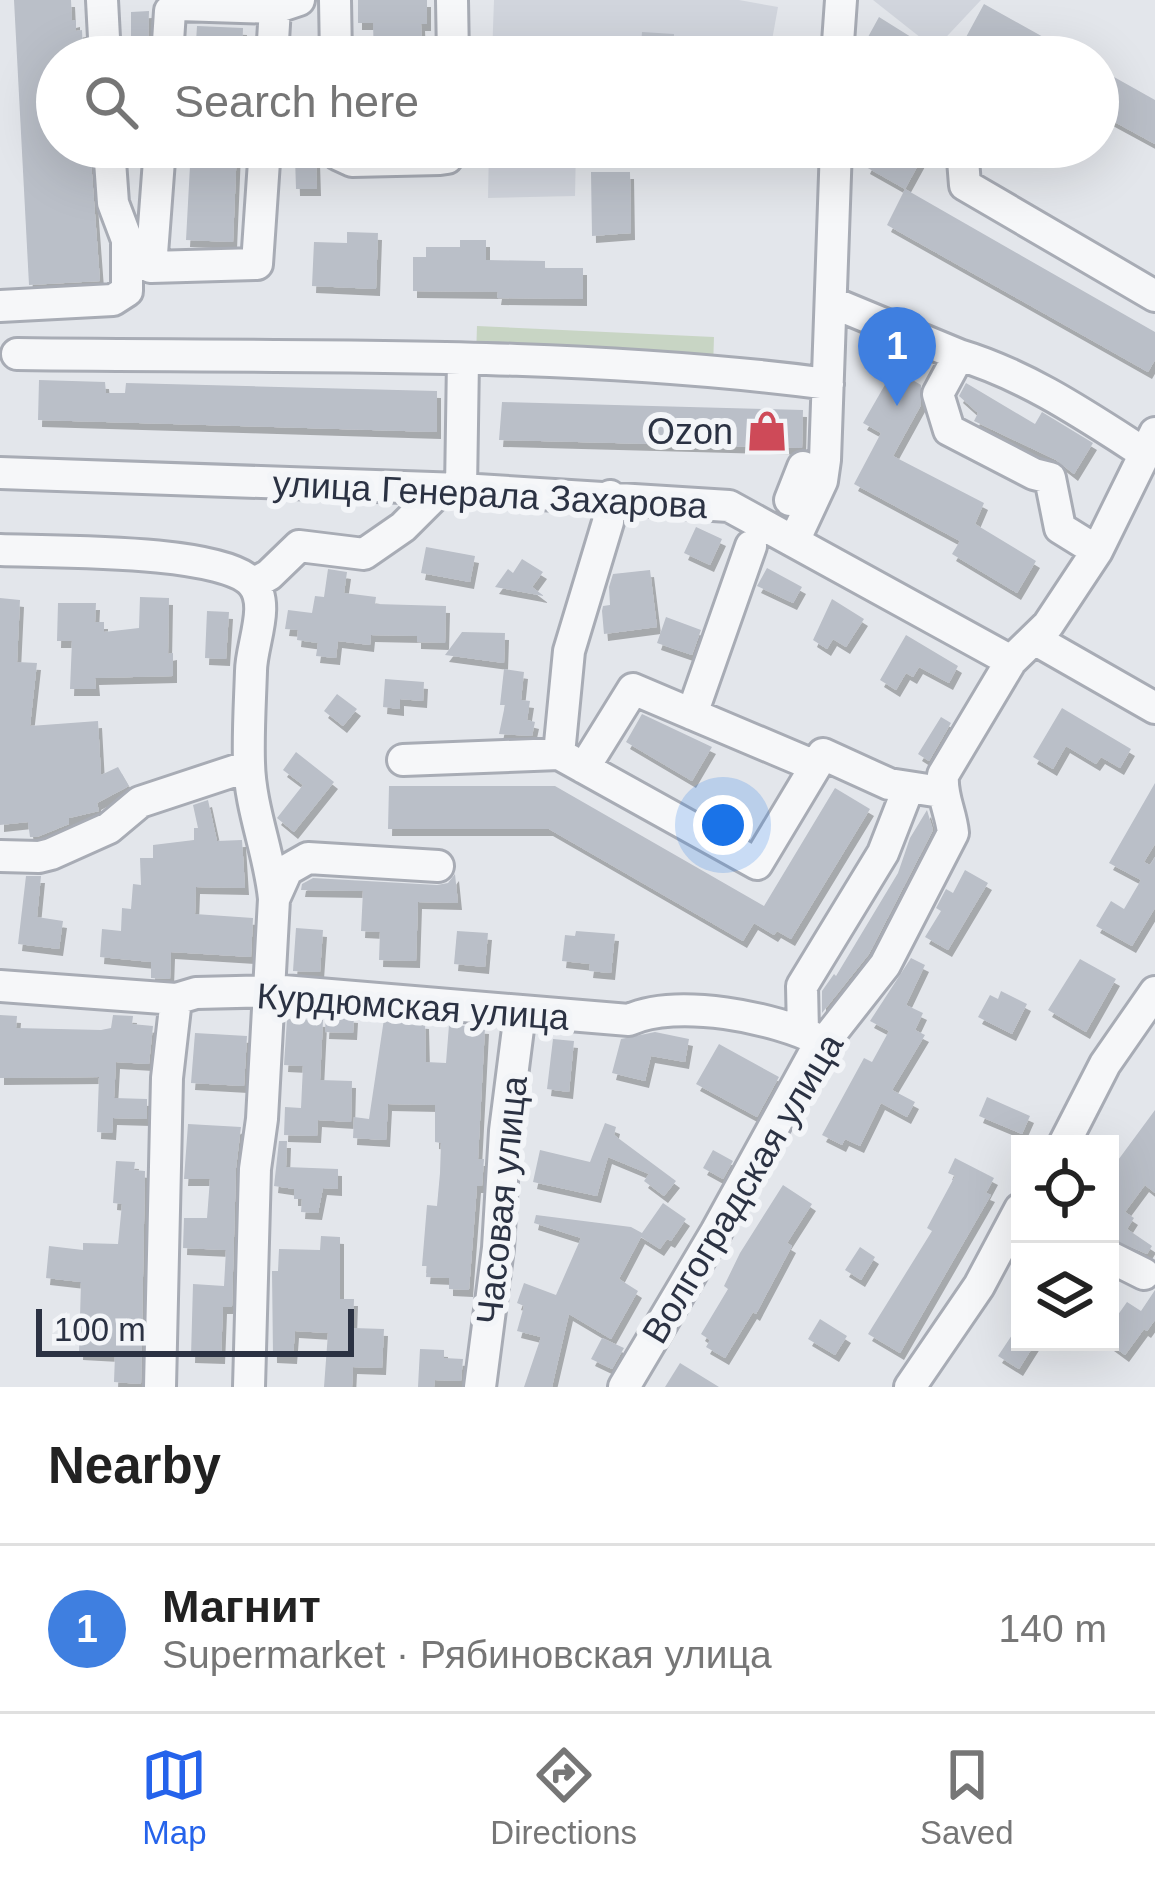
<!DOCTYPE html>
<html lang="en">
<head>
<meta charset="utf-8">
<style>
  body { margin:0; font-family:Helvetica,sans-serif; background:#f2f2f2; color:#222 }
  .controls { position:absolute; right:36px; bottom:36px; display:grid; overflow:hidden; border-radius:0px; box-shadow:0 12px 48px #0002 }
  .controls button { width:108px; height:108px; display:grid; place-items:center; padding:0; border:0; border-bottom:3px solid #e0e0e0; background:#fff; color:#222; font:60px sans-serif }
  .scale { position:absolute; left:36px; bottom:30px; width:318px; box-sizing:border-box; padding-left:12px; border:6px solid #2b3243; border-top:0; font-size:33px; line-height:42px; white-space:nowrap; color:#2b3243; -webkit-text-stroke:9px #f3f5f8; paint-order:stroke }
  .you { position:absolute; left:723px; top:825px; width:42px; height:42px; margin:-30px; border:9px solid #fff; border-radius:50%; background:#1a73e8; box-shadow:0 0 0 18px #1a73e833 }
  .badge { display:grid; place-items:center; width:78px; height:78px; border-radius:50%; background:#2563eb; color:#fff; font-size:39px; font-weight:700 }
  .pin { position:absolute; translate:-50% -99px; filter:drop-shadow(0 3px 6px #0008) }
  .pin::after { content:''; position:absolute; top:63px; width:42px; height:36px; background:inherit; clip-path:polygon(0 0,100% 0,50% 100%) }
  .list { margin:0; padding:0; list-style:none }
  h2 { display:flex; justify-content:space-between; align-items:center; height:156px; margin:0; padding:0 48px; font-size:51px }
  h2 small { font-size:39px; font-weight:400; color:#767676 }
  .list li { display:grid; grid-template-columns:78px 1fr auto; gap:36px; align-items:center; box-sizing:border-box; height:168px; padding:0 48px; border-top:3px solid #e0e0e0 }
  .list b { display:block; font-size:45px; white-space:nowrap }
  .list p { margin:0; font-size:39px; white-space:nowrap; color:#767676 }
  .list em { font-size:39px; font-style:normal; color:#767676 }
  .icon { flex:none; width:66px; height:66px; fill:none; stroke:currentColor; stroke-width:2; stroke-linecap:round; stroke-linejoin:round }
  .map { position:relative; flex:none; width:1155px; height:1387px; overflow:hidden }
  .search { position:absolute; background:#fff; box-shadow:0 12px 48px #0002; left:36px; right:36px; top:36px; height:132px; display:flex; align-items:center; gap:30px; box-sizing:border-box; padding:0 42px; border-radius:66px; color:#767676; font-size:45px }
  .sheet { height:324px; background:#fff }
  nav { display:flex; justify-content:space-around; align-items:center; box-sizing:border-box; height:168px; border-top:3px solid #e0e0e0; background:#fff; font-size:33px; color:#767676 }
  nav a { display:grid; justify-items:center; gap:6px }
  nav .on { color:#2563eb }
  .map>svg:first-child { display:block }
  .built { fill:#d1d5dd }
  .green { fill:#c8d5c4 }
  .building { fill:#babfc8; filter:url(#shadow) }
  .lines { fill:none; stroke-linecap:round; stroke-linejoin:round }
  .minor-casing { stroke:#a8acb5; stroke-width:36 }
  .minor { stroke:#f6f7f9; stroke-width:30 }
  .labels { text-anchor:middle; stroke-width:12; stroke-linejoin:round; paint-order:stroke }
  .poi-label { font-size:36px; fill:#2b3243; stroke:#f3f5f8; text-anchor:end }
  .street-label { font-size:36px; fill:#2b3243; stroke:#f3f5f8 }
</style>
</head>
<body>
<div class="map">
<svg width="1155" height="1387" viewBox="0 0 1155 1387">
  <defs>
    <filter id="shadow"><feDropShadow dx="4" dy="7" stdDeviation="0" flood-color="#0004"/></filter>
  </defs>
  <rect width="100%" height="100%" fill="#e3e6eb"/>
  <path class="built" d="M 494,0 L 739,0 L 778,7 L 769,57 L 492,57 Z
    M 873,0 L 981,0 L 935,49 Z
    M 489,147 L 576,147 L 575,196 L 488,198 Z"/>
  <path class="green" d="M 477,326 L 714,337 L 713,368 L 476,357 Z"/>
  <path class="building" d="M 14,0 L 71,0 L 72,21 L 76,20 L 76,31 L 82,30 L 83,57 L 57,57 L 57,147 L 90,147 L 100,281 L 29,285 Z
    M 358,0 L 427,0 L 427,24 L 421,24 L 422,45 L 413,45 L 413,57 L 374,57 L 373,23 L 358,23 Z
    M 984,4 L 1079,57 L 998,57 L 965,39 Z
    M 149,11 L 148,42 L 131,42 L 131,12 Z
    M 879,17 L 911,37 L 906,45 L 924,57 L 857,57 Z
    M 197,26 L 243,28 L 242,57 L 195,57 Z
    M 642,32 L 674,34 L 673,57 L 640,57 Z
    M 1098,68 L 1155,100 L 1155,144 L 1098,113 Z
    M 191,147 L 237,147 L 233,242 L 186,240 Z
    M 875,147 L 928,147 L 905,189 L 866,167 Z
    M 295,157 L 316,157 L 317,189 L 296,189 Z
    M 591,172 L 630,172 L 631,233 L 592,236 Z
    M 905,189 L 1155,332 L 1155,360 L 1148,372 L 887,225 Z
    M 347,232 L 378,233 L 376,289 L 312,286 L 314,242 L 347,243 Z
    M 460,240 L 486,240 L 486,260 L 545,261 L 545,268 L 583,268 L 583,299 L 497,298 L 498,292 L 413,291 L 413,257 L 426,257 L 426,247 L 460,247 Z
    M 894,369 L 921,385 L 921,405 L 893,456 L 984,503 L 975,524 L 1036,561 L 1017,593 L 952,554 L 960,541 L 854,484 L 881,433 L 863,423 Z
    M 39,380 L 105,382 L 106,393 L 125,393 L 126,383 L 437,391 L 437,432 L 38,420 Z
    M 966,383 L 1035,424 L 1042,412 L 1093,443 L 1074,474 L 1056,460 L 974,421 L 978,413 L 959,396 Z
    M 502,402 L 803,410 L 802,448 L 499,440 Z
    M 696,527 L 722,539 L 710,565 L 684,553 Z
    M 426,547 L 475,556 L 470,582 L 421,573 Z
    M 522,559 L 543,572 L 532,587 L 544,596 L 495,587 L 508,569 L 513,573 Z
    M 767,568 L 802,587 L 793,603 L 757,586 Z
    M 328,569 L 347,572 L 344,593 L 376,597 L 375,604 L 446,606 L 445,643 L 417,642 L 417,636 L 371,635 L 370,645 L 338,641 L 336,658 L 316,656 L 318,643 L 297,640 L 298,630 L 285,629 L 288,610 L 312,613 L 315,596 L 324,597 Z
    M 650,570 L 657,627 L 604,634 L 602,611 L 603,606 L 610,605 L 609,587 L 613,574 Z
    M 140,597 L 169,598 L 168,654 L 173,653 L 173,676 L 95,678 L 96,689 L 70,689 L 72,641 L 57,641 L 58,603 L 96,603 L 95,622 L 104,622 L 104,632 L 139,628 Z
    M 0,598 L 20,600 L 17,662 L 37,663 L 30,726 L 98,721 L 101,775 L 118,767 L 129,786 L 97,803 L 99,811 L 69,818 L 69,824 L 37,837 L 30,837 L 28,822 L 0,825 Z
    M 832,599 L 864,619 L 846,647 L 833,639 L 827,649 L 813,640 Z
    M 207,611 L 229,612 L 226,659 L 205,658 Z
    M 666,617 L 701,630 L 692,655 L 657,643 Z
    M 462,632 L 505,633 L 504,663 L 445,655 Z
    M 906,635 L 958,666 L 949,683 L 919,667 L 913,677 L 906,673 L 896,690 L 880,680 Z
    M 504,669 L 524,672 L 521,700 L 530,701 L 527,720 L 535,722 L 532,736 L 499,734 L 505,705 L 500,705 Z
    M 385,679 L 424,682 L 423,701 L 400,699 L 400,709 L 383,707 Z
    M 337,694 L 357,709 L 343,726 L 324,711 Z
    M 1062,708 L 1131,749 L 1120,768 L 1101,757 L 1096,764 L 1066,746 L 1053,769 L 1033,757 Z
    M 642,714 L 712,747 L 692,781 L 626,742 Z
    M 941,717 L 951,723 L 929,761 L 918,754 Z
    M 296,752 L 334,782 L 294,832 L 277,818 L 303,785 L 283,770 Z
    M 1155,783 L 1155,844 L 1144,862 L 1150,865 L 1155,857 L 1155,908 L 1132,946 L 1096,926 L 1111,901 L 1124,909 L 1141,880 L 1109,863 Z
    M 389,786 L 555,786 L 764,906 L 835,788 L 870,809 L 791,939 L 777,931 L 774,935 L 754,923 L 743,941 L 549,829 L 388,829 Z
    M 208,800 L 217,841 L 242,840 L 245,888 L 196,887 L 195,914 L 253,918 L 251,957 L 171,952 L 170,979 L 151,978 L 151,962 L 100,957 L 102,929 L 121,931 L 122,908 L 131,909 L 133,884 L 141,885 L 140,858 L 153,858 L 153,845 L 194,840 L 194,828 L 198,828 L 193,805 Z
    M 927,810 L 933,830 L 869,954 L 822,1013 L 822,991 L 834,974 L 836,976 L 898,873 L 910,838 Z
    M 965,870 L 988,883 L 948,950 L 925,937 L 941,911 L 936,908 L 946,889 L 953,893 Z
    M 455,874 L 458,903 L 418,902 L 416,961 L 379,960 L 380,932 L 361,931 L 363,891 L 301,890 L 302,884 L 313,878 L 437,885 L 448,883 Z
    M 26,876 L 41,876 L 37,917 L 63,921 L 59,949 L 18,944 Z
    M 296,928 L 323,930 L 320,972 L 293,971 Z
    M 457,931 L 488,933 L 485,967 L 454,964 Z
    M 576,931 L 615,934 L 611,973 L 589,971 L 590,964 L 562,961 L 565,935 L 575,936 Z
    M 911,958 L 925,965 L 906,1005 L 923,1013 L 915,1030 L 925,1035 L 892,1090 L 915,1102 L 907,1117 L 881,1103 L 860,1146 L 845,1139 L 842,1145 L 822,1135 L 864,1058 L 872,1062 L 889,1031 L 870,1021 Z
    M 1080,959 L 1116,979 L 1086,1032 L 1048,1010 Z
    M 1001,991 L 1027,1004 L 1012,1034 L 978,1017 L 990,995 L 998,999 Z
    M 326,1014 L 354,1016 L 353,1033 L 325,1032 Z
    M 0,1015 L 17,1016 L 16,1028 L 101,1030 L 111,1028 L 113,1015 L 133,1016 L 132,1024 L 153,1026 L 149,1064 L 116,1062 L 114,1098 L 147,1099 L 147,1119 L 113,1118 L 112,1133 L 97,1132 L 99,1077 L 0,1078 Z
    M 287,1019 L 323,1020 L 320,1080 L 352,1081 L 351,1122 L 318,1120 L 317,1136 L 284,1135 L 285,1107 L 301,1108 L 303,1066 L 284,1065 Z
    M 384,1019 L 425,1022 L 426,1062 L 446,1063 L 449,1025 L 485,1027 L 478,1159 L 484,1159 L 482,1186 L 477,1186 L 469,1290 L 449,1289 L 449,1278 L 426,1277 L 427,1266 L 422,1266 L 427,1205 L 437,1206 L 440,1173 L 441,1143 L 435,1142 L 435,1105 L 388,1104 L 386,1140 L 353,1138 L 354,1117 L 369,1119 Z
    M 655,1032 L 689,1039 L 685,1062 L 651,1056 L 645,1081 L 612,1073 L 621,1039 Z
    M 195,1033 L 247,1036 L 244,1086 L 191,1083 Z
    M 553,1039 L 574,1041 L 569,1092 L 547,1089 Z
    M 719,1044 L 779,1077 L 757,1117 L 696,1084 Z
    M 987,1097 L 1030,1116 L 1022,1134 L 979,1116 Z
    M 1155,1110 L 1155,1193 L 1145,1185 L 1125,1212 L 1134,1218 L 1127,1229 L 1152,1246 L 1147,1254 L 1110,1238 L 1110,1171 Z
    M 605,1123 L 616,1127 L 614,1135 L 676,1181 L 664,1196 L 644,1181 L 649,1174 L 608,1157 L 597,1196 L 533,1182 L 540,1150 L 590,1162 Z
    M 188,1124 L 241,1127 L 236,1168 L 232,1307 L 223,1307 L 221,1357 L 191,1356 L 193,1284 L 224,1286 L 226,1250 L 183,1248 L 184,1218 L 207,1218 L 210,1179 L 184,1179 Z
    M 279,1141 L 287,1141 L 286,1167 L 338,1169 L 338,1189 L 323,1188 L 318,1213 L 301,1212 L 302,1199 L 294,1199 L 294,1189 L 274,1186 Z
    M 713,1150 L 733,1161 L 723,1179 L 703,1168 Z
    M 955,1158 L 994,1178 L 986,1193 L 991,1195 L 900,1353 L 868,1334 L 932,1231 L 927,1228 L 955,1176 L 948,1173 Z
    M 116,1161 L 135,1162 L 134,1170 L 145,1171 L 141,1384 L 114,1382 L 115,1355 L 79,1353 L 81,1282 L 46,1278 L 49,1246 L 83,1250 L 83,1243 L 118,1244 L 122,1204 L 113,1203 Z
    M 783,1185 L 812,1204 L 787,1243 L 792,1246 L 756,1314 L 753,1312 L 725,1358 L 706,1347 L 710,1340 L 701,1334 L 728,1289 L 724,1286 L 740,1253 Z
    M 663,1203 L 686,1219 L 671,1241 L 667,1239 L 660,1249 L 641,1237 L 619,1279 L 638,1291 L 611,1339 L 569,1314 L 552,1387 L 524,1387 L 541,1337 L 517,1331 L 524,1306 L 517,1303 L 524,1283 L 556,1295 L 581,1238 L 534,1223 L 536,1215 L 631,1227 L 642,1233 Z
    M 321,1236 L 340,1237 L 340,1299 L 354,1299 L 353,1328 L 384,1329 L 382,1368 L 353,1367 L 352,1387 L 324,1387 L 328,1333 L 295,1331 L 293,1357 L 273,1356 L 272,1271 L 278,1271 L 279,1249 L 320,1250 Z
    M 860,1247 L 875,1257 L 861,1280 L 845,1270 Z
    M 1155,1290 L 1155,1320 L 1147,1331 L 1144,1329 L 1125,1355 L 1110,1344 L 1110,1326 L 1127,1302 L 1141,1311 Z
    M 820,1319 L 847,1336 L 835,1355 L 808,1339 Z
    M 1020,1323 L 1020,1342 L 1036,1342 L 1019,1369 L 998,1356 Z
    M 602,1338 L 624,1348 L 612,1369 L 591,1359 Z
    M 420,1349 L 444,1350 L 444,1358 L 463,1359 L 461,1381 L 435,1380 L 434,1387 L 418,1387 Z
    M 680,1363 L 719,1387 L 665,1387 Z"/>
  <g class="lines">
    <g class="minor-casing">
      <path id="minor" d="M 102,0 L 105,57
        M 335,0 L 336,57
        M 452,0 L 453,57
        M 167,57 L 170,11 L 179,5 L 275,8 L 299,0
        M 272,57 L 275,8
        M 837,57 L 841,0
        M 160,147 L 151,267 L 257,264 L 265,147
        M 338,147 L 339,155 L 352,161 L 440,159 L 447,158 L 454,147
        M 962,147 L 965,185 L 1155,296
        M 831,302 L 959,355
        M 0,306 L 113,300 L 127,291 L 127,240 L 113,203 L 109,147
        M 17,354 C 284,358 563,349 828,384
        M 0,473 L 461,489 L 729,506 L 1011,661
        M 461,489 L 463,360
        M 790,500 L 803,467
        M 795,539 L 822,481 L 825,460 L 836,147
        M 0,550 C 50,552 222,549 252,583 C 271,604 251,645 251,671 C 250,702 248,733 249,763 C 250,809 270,854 274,899 L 262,1119 L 255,1169 L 249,1387
        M 1097,551 L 1060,528 L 1050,478 L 1034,474 L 949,430 L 938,394 L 959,355 C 1026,375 1085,415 1144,453
        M 253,584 L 269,575 L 299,546 L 364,554 L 403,527 L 441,489
        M 1036,640 L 1155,708
        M 692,714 L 751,546
        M 559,754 L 569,651 L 608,522 L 610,496
        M 403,760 L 559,754 L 757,864 L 823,754 L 889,784 L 941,792
        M 584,768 L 633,689 L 815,766
        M 0,856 L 39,857 L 51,854 L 109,828 L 140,802 L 249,766
        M 274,899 L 287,870 L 308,858 L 438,866
        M 0,986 L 176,999 L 196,993 L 283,991 L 629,1020 C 676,998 775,1017 821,1041
        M 803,1032 L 802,986 L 883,853 L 908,789
        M 1064,1144 L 1105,1064 L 1155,992
        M 1110,1257 L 1144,1274
        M 160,1387 L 167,1078 L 176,999
        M 480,1387 L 498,1248 L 505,1131 L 520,1013
        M 624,1387 L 716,1232 L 821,1041 L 830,1035 L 885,965 L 953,833 C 951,812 941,796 943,775 L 1011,661 L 1048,625 L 1097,551 L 1155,433
        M 910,1387 L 979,1286 L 1020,1209"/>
    </g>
    <use href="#minor" class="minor"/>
  </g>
  <defs>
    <g id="shop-bare" transform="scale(3.24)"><path d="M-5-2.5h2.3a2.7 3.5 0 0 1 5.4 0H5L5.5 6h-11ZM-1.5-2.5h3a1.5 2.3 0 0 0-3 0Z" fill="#ce4a58" stroke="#f3f5f8" stroke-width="2.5" paint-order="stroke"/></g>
  </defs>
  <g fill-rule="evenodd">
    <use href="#shop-bare" x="767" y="431"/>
  </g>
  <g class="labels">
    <g class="poi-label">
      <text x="733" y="444">Ozon</text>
    </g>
    <g class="street-label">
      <text transform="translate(490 494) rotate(3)" y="13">улица Генерала Захарова</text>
      <text transform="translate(413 1006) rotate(4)" y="13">Курдюмская улица</text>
      <text transform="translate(742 1188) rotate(-59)" y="13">Волгоградская улица</text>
      <text transform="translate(501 1200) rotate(-84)" y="13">Часовая улица</text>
    </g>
  </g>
</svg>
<div class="controls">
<button><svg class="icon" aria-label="locate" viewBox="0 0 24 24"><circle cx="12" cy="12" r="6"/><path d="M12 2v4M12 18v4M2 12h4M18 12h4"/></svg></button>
<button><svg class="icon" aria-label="layers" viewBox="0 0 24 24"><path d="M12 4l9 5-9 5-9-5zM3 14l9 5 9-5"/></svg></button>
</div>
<div class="scale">100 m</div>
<div class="you"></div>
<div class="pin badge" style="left:897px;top:406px;background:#3f7fe0">1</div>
<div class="search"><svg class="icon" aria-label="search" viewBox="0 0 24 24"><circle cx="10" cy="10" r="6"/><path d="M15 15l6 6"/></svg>Search here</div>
</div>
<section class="sheet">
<h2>Nearby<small></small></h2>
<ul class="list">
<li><span class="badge" style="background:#3f7fe0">1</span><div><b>Магнит</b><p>Supermarket · Рябиновская улица</p></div><em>140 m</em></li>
</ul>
</section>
<nav>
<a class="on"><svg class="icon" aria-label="map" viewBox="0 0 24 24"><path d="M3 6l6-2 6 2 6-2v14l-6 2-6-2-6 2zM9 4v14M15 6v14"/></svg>Map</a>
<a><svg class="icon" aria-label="directions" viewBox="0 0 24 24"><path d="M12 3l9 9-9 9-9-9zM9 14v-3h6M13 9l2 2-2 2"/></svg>Directions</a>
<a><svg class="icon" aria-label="saved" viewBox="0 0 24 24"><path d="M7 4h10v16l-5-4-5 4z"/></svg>Saved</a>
</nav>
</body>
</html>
